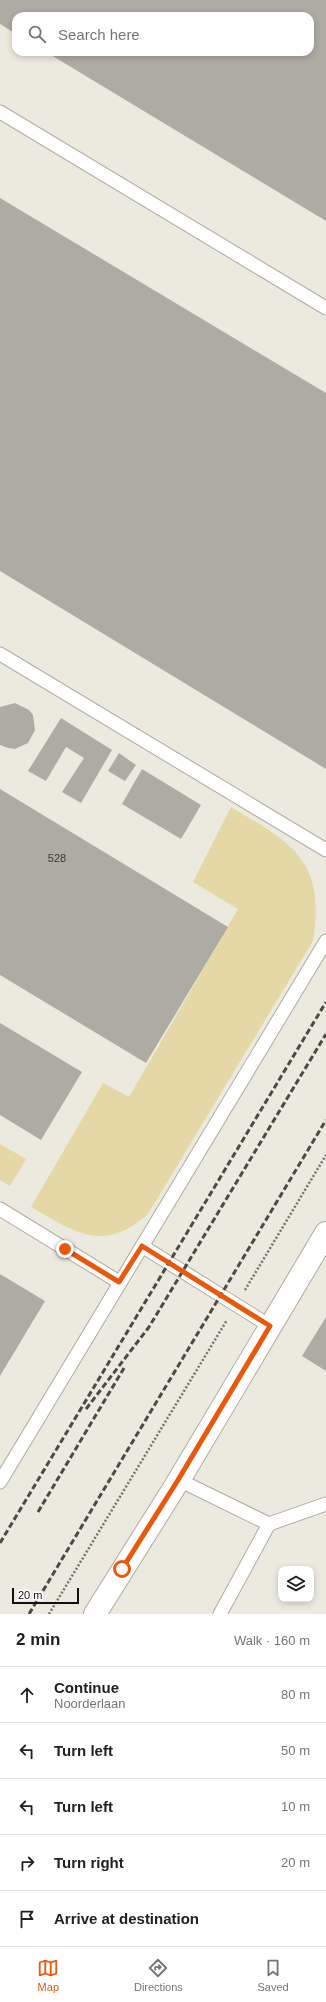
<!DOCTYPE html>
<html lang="en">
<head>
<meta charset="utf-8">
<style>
  body { margin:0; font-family:Helvetica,sans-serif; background:#f2f2f2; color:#202124 }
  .controls { position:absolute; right:12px; bottom:12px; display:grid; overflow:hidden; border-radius:8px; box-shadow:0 2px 6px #0003 }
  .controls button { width:36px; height:36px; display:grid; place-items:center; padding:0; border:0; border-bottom:1px solid #e0e0e0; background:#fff; color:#202124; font:20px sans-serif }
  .scale { position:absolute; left:12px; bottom:10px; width:67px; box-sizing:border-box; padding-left:4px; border:2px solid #11100d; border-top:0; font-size:11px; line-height:14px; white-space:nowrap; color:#11100d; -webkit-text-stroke:3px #fff; paint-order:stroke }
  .stop { position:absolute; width:12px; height:12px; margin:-9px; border:3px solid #ea580c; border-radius:50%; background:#fff }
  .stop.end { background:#ea580c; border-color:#fff; box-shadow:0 1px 4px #0008 }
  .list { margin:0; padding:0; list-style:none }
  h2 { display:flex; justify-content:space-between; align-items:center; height:52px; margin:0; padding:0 16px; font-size:17px }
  h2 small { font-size:13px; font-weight:400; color:#757577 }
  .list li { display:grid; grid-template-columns:26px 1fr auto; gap:12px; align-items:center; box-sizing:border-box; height:56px; padding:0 16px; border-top:1px solid #e0e0e0 }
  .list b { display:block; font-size:15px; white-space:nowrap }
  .list p { margin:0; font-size:13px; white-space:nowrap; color:#757577 }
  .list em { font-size:13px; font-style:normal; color:#757577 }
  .icon { flex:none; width:22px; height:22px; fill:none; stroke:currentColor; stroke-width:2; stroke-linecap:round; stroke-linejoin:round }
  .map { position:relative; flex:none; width:326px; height:1614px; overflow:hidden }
  .search { position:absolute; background:#fff; box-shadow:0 2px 6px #0003; left:12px; right:12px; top:12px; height:44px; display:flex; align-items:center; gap:10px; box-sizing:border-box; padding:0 14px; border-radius:12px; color:#757577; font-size:15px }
  .sheet { height:332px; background:#fff }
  nav { display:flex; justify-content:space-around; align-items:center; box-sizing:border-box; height:56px; border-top:1px solid #e0e0e0; background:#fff; font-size:11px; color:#757577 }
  nav a { display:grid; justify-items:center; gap:2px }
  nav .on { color:#ea580c }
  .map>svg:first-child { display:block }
  .green { fill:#e4d8a7 }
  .building { fill:#aeaca2 }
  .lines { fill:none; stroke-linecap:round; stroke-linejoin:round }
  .service-casing { stroke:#adaba1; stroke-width:15 }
  .primary-casing { stroke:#adaba1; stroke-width:24 }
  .path { stroke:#74726c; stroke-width:2.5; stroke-dasharray:2 2; stroke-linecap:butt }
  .service { stroke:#fff; stroke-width:13 }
  .primary { stroke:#fff; stroke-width:22 }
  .rail { stroke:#4b4a45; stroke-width:3; stroke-dasharray:6 3; stroke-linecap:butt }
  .route { stroke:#ea580c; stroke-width:5 }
  .labels { text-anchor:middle; stroke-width:4; stroke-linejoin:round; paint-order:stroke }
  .number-label { font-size:11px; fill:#383732 }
</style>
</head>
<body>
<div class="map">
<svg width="326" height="1614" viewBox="0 0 326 1614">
  <rect width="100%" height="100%" fill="#ece9df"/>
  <path class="green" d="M 231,807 C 291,843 326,859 313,941 L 148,1214 C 103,1254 75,1232 31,1207 L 103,1083 L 129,1097 L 238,909 L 193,882 Z
    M 0,1144 L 26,1159 L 10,1186 L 0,1180 Z"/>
  <path class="building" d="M 0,0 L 326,0 L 326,221 L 46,52 L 310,52 L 310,16 L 16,16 L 16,34 L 0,24 Z
    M 0,198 L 326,393 L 326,769 L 0,571 Z
    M 15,703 L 29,710 L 33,715 L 35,730 L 28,743 L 15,749 L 8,748 L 0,745 L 0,707 Z
    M 61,718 L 112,750 L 81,803 L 62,792 L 84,758 L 66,747 L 46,781 L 28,771 Z
    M 119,753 L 136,765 L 125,781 L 108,771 Z
    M 142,769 L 201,805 L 181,839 L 122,804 Z
    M 0,789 L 228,927 L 146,1063 L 0,975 Z
    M 0,1023 L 82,1072 L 41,1140 L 0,1115 Z
    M 0,1274 L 45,1301 L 0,1376 Z
    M 326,1317 L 326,1371 L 302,1356 Z"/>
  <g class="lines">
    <g class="service-casing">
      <path id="service" d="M 0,112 L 326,308
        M 0,654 L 326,850
        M 0,1209 L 119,1282
        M 142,1246 L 270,1326
        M 179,1480 L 269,1524 L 220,1614
        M 0,1482 L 326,941
        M 269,1524 L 326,1504"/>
    </g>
    <g class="primary-casing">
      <path id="primary" d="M 95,1614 L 179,1480 L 326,1233"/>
    </g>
    <path class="path" d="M 245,1290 L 326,1155
      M 49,1614 L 227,1320"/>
    <use href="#service" class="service"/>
    <use href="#primary" class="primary"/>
    <path class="rail" d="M 86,1409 L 149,1327 L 326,1034
      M 38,1512 L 124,1368
      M 0,1543 L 326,1002
      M 29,1614 L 326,1120"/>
  </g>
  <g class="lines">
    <path class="route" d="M 65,1249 L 119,1282 L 142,1246 L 270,1326 L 178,1480 L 122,1569"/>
  </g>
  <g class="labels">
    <g class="number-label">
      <text x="57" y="862">528</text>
    </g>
  </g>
</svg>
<div class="controls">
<button><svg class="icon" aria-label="layers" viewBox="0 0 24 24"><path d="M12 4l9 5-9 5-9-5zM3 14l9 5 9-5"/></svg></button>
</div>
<div class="scale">20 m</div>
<div class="stop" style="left:122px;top:1569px"></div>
<div class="stop end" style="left:65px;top:1249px"></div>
<div class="search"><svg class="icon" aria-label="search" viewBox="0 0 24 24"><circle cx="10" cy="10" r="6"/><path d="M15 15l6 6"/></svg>Search here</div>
</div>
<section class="sheet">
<h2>2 min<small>Walk · 160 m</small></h2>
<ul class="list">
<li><svg class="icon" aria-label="ahead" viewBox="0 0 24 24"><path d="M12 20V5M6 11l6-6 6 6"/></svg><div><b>Continue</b><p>Noorderlaan</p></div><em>80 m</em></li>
<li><svg class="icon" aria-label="left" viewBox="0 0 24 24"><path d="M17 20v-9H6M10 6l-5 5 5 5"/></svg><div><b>Turn left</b></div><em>50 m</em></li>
<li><svg class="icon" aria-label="left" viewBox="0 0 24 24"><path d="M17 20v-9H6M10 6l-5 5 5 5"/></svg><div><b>Turn left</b></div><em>10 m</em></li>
<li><svg class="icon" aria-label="right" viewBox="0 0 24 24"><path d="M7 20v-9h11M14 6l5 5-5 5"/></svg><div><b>Turn right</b></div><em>20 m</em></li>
<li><svg class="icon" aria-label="arrive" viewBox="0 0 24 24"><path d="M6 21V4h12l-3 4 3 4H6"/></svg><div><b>Arrive at destination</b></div></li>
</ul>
</section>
<nav>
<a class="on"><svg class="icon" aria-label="map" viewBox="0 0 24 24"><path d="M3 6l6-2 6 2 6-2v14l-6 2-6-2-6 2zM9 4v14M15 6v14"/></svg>Map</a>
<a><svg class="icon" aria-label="directions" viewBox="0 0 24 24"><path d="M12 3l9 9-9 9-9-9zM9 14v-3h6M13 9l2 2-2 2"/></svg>Directions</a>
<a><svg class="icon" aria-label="saved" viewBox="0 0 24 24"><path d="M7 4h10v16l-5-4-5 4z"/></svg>Saved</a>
</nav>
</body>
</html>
